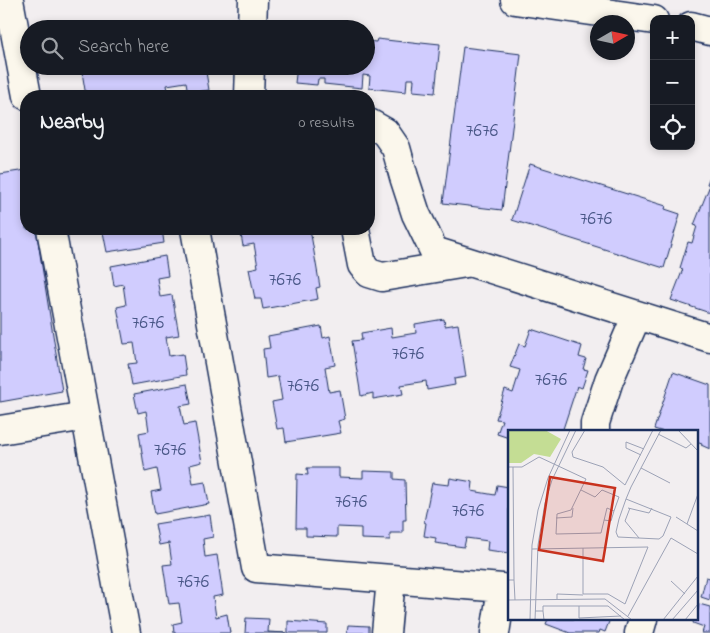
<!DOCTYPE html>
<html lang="en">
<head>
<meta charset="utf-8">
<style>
  body { margin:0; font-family:"Indie Flower",sans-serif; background:#242831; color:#f1f3f6 }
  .controls { position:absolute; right:15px; top:15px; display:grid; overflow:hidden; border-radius:10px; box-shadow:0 2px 8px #0003 }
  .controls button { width:45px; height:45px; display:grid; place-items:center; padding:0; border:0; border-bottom:1px solid #363941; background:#171b24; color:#f1f3f6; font:25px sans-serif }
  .compass { position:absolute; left:590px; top:15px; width:45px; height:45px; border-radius:50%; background:#171b24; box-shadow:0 2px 8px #0003; rotate:81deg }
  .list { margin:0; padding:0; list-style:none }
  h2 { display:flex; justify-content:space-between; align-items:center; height:65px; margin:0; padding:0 20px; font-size:21px }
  h2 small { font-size:16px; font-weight:400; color:#9ea1a6 }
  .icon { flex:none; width:28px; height:28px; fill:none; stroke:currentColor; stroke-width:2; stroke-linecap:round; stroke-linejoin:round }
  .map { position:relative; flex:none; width:710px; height:633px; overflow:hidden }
  .search { position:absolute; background:#171b24; box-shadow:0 2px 8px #0003; left:20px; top:20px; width:355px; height:55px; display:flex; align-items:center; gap:12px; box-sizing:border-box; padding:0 18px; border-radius:28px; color:#9ea1a6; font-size:19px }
  .panel { position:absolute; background:#171b24; box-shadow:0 2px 8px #0003; left:20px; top:90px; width:355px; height:145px; border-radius:20px }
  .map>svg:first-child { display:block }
  .building { fill:#d0ccfe; stroke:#1b2f5e }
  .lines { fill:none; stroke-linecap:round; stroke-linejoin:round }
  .minor-casing { stroke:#1b2f5e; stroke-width:31 }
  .minor { stroke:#fbf7ec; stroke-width:28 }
  .labels { text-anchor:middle; stroke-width:4; stroke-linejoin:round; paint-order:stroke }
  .number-label { font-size:19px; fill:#485686 }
  .inset-road { fill:none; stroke:#9ca2b6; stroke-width:1 }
  .view { fill:#c8321e; fill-opacity:0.15; stroke:#c8321e; stroke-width:2.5 }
  .inset-edge { fill:none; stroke:#1b2f5e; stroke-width:2.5 }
</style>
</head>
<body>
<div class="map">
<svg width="710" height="633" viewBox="0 0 710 633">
  <rect width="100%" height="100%" fill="#f2eef0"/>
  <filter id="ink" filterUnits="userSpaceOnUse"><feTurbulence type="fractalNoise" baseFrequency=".02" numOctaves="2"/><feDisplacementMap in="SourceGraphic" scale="10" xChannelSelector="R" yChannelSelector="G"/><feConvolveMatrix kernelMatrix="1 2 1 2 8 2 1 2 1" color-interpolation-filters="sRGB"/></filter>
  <g filter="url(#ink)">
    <path class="building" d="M 377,39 L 421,44 L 421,42 L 440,44 L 435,93 L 413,91 L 414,79 L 407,79 L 406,92 L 369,88 L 370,76 L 363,75 L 362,88 L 324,84 L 324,79 L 318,79 L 317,85 L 295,83 L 297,66 L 366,66 L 366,41 L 376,42 Z
      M 463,47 L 521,54 L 502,210 L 443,203 Z
      M 81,66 L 205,66 L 209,90 L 188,93 L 186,82 L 167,85 L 169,96 L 127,96 L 127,93 L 108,96 L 86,96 Z
      M 530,164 L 666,206 L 665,209 L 680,214 L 664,268 L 512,220 Z
      M 26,170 L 26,229 L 36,229 L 62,391 L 0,402 L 0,174 Z
      M 710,176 L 710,313 L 671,300 L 683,269 L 680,268 L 688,242 L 692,243 L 697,226 L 694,225 L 710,185 L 707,184 Z
      M 114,229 L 162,229 L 164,243 L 107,252 L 103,232 L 115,231 Z
      M 240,229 L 310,229 L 320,287 L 316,288 L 318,299 L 263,309 L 261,299 L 255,299 L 249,269 L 258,267 L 254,244 L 243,246 Z
      M 165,256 L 168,276 L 157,278 L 160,297 L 172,295 L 179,335 L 166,337 L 169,356 L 183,354 L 186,375 L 132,385 L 128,364 L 137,363 L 134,343 L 124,344 L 117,307 L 126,305 L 123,284 L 114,286 L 111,266 Z
      M 444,319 L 445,326 L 458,324 L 466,377 L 454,379 L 455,385 L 427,390 L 426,381 L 401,385 L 403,394 L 373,399 L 373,393 L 361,396 L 352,341 L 362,340 L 361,333 L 391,328 L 392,337 L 416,333 L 415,324 Z
      M 321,326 L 323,338 L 330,336 L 335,365 L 325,367 L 329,392 L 340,390 L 345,419 L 338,421 L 341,433 L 286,442 L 284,428 L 277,429 L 272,402 L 282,400 L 278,376 L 266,378 L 263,349 L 270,348 L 268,336 Z
      M 531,329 L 582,346 L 579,357 L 586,359 L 583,369 L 588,370 L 582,388 L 577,386 L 562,432 L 509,432 L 509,438 L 497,434 L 502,420 L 496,419 L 505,390 L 513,393 L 520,370 L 510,367 L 519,344 L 525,346 Z
      M 673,372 L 710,385 L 710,449 L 701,445 L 702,443 L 696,441 L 696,432 L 664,432 L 654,429 Z
      M 187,384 L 191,404 L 180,406 L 184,425 L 195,423 L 202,462 L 190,465 L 193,484 L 205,482 L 209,504 L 155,514 L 151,492 L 161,490 L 157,469 L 145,472 L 139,433 L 149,431 L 146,411 L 138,413 L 134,394 Z
      M 307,468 L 339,468 L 339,477 L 363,478 L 363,471 L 394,472 L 394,479 L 405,480 L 406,520 L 403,520 L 403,533 L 390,533 L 390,540 L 361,539 L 361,528 L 337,527 L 337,537 L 306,536 L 306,528 L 296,528 L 297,474 L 308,475 Z
      M 450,478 L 473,482 L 472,491 L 495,495 L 497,485 L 509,487 L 509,553 L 487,550 L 488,541 L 466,538 L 464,547 L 435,543 L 436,538 L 424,536 L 426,523 L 424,522 L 432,483 L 449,485 Z
      M 210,515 L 213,537 L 203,539 L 205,557 L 217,555 L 223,595 L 213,597 L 216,617 L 227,614 L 230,633 L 174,633 L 173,624 L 182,622 L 179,603 L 169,604 L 163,565 L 172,564 L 169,543 L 159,545 L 155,524 Z
      M 706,577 L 710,578 L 710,600 L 701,597 Z
      M 699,604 L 710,607 L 710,633 L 702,633 L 704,627 L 693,623 L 694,619 L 696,619 Z
      M 246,618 L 269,619 L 268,632 L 287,633 L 245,633 Z
      M 548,619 L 610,619 L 605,632 L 600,630 L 599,633 L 570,633 L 546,624 Z
      M 288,621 L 327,624 L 327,633 L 288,633 Z
      M 348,625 L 369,626 L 369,633 L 347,633 Z"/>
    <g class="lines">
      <g class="minor-casing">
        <path id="minor" d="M 9,0 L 27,96
          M 515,0 L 654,20
          M 691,26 L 710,31
          M 252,29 L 253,0
          M 249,96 L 250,66
          M 369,123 L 385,132 L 396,148 L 404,177 L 416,214 L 434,251 L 710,338
          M 51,229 L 126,633
          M 195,229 L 256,568 L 502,588 L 495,633
          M 355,229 L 362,265 L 369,273 L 382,277 L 466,263
          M 0,430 L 86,416
          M 595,432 L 595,423 L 609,380 L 637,315
          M 386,633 L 391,579
          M 639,633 L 643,619"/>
      </g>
      <use href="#minor" class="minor"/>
    </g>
  </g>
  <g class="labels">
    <g class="number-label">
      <text x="482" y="136">7676</text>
      <text x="596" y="224">7676</text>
      <text x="285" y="285">7676</text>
      <text x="148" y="328">7676</text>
      <text x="408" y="359">7676</text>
      <text x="551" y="385">7676</text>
      <text x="303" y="391">7676</text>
      <text x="170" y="455">7676</text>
      <text x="351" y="507">7676</text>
      <text x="468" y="516">7676</text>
      <text x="193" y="587">7676</text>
    </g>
  </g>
  <g transform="translate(508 430)">
    <rect width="190" height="190" fill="#f2eef0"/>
    <path d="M 0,0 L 37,0 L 53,9 L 42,27 L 26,24 L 13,33 L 0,33 Z" fill="#c4dd94"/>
    <path class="inset-road" d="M 77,0 L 64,22 L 65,27 L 95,37 L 117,55 L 145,0M 170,0 L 190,21M 150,4 L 178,18 L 183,14M 133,25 L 118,18 L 118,12 L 136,19M 0,37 L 14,37 L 31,27 L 78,49 L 63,80 L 49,84 L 48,104 L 93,103 L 99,78 L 106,81 L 111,67 L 94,60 L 87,67 L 73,60M 5,37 L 6,150M 133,38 L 162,53M 118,69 L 163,87 L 155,106 L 151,109 L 110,107 L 108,102 L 111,89 L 118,69 L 123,57 L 153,0M 120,78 L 141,83 L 144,78M 122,78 L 117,91 L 131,108M 168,87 L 190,101M 48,88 L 64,87 L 65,78M 96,90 L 103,91 L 106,81M 179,94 L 190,64M 24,119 L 140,117 L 117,174 L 100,164 L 75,164 L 75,118M 0,150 L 6,150 L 7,170M 163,151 L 177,164M 0,170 L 97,169 L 124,190M 49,170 L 49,164 L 75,165M 71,176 L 71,188 L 113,186M 27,181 L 35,181 L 36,190M 35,181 L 35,176 L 100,176 L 117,190M 120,186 L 163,108 L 190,124M 22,190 L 24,115 L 30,80 L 40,48 L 62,0M 27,190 L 30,115 L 37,73 L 44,50 L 68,0M 155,190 L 190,146M 164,190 L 190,160M 177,190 L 190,174"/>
    <path class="view" d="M 42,47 L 107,58 L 95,131 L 31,120 Z"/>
    <rect width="190" height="190" class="inset-edge"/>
  </g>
</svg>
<div class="controls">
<button>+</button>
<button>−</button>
<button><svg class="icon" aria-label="locate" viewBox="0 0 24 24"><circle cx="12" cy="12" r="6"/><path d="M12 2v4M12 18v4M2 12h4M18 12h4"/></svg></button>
</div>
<svg class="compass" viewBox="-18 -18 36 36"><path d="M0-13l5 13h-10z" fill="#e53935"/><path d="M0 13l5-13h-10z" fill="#9ea1a6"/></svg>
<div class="search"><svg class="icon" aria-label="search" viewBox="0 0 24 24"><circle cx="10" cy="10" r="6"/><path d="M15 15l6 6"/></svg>Search here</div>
<section class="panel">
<h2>Nearby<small>0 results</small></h2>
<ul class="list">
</ul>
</section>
</div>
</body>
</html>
